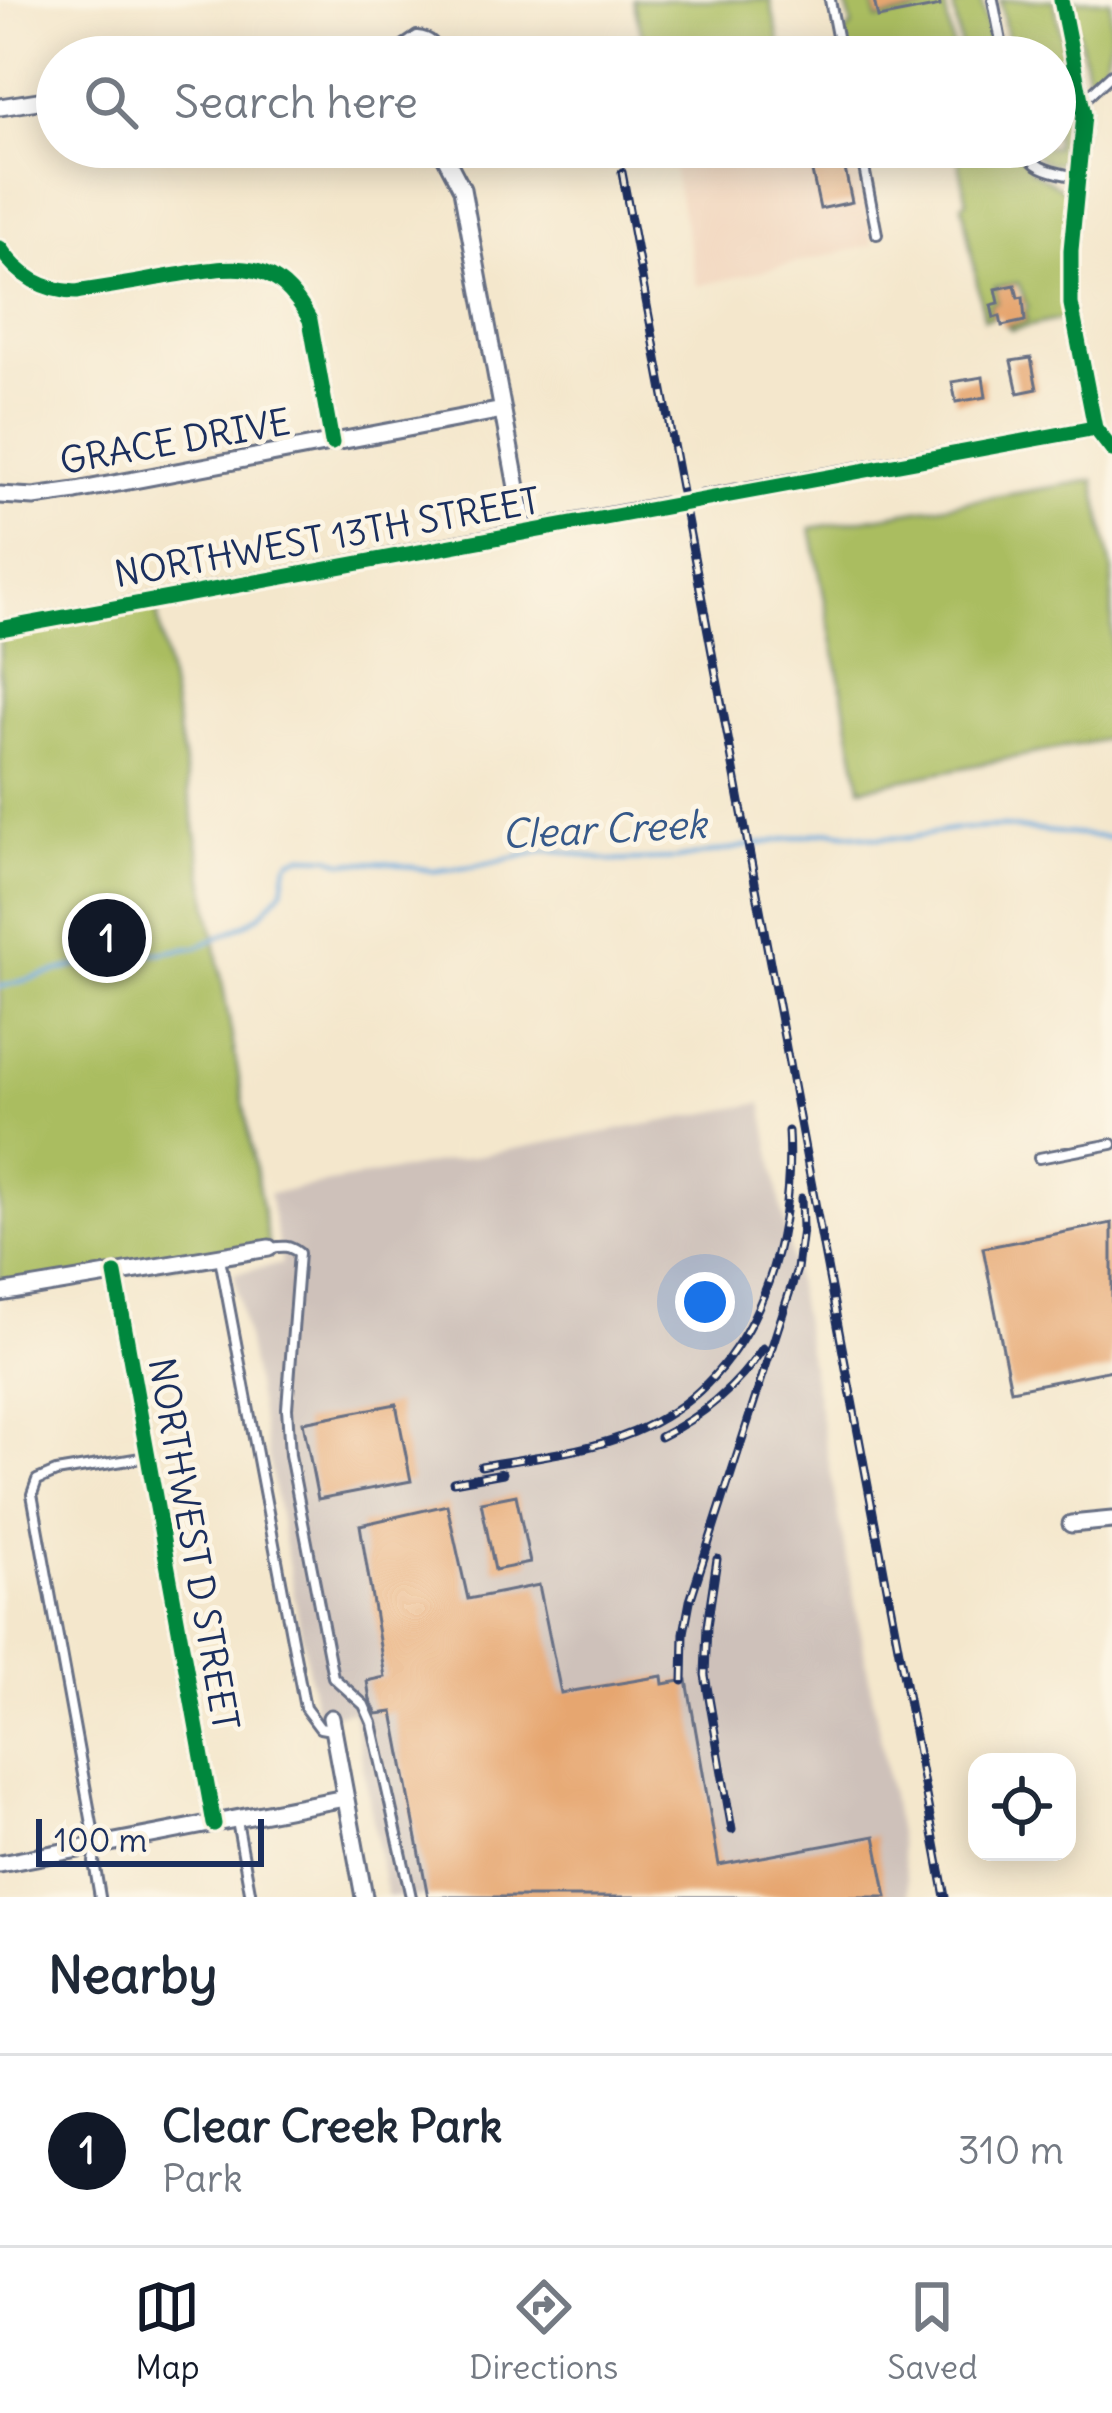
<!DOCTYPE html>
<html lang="en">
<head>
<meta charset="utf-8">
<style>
  body { margin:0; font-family:Delius,sans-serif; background:#f2f2f3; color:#1f2937 }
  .controls { position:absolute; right:36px; bottom:36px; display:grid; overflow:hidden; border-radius:24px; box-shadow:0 6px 30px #0003 }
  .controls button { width:108px; height:108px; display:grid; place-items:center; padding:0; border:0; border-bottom:3px solid #e0e1e3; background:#fff; color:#1f2937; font:60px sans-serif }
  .scale { position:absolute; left:36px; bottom:30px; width:228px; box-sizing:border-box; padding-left:12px; border:6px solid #1b2f5e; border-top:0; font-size:33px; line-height:42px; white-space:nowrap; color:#1b2f5e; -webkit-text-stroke:9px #fcf5e5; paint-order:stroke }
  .you { position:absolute; left:705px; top:1302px; width:42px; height:42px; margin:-30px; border:9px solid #fff; border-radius:50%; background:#1a73e8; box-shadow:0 0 0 18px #1a73e833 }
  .badge { display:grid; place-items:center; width:78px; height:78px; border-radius:50%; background:#111827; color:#fff; font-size:39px; font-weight:700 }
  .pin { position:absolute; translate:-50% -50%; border:6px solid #fff; box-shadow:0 3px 12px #0006 }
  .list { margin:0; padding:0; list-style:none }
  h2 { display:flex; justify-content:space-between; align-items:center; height:156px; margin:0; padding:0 48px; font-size:51px }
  h2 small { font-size:39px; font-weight:400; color:#747a83 }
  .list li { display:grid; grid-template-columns:78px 1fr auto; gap:36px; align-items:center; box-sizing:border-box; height:192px; padding:0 48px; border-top:3px solid #e0e1e3 }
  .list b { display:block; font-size:45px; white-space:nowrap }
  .list p { margin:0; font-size:39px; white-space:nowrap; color:#747a83 }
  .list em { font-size:39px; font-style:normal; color:#747a83 }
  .icon { flex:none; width:66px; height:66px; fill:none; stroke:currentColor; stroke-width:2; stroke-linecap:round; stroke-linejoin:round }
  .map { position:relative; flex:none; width:1112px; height:1897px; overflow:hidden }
  .search { position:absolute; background:#fff; box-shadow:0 6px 30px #0003; left:36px; right:36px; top:36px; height:132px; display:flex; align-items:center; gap:30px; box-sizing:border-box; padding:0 42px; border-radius:66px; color:#747a83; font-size:45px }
  .sheet { height:348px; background:#fff }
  nav { display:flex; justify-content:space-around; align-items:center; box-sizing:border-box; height:168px; border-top:3px solid #e0e1e3; background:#fff; font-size:33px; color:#747a83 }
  nav a { display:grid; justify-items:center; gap:6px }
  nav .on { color:#111827 }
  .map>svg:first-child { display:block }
  .built { fill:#f1d5bd }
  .industrial { fill:#cec1ba }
  .green { fill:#aabd60; stroke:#62765f; stroke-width:3 }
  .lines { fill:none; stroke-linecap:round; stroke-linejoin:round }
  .stream { stroke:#69a8dc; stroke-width:4.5 }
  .building { fill:#e6a66f }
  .minor-tunnel { stroke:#c9c2b6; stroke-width:15; stroke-dasharray:15 8; stroke-linecap:butt }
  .service-casing { stroke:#676f84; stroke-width:14 }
  .minor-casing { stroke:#676f84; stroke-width:21 }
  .service { stroke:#fff; stroke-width:8 }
  .minor { stroke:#fff; stroke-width:15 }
  .rail-casing { stroke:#1b2f5e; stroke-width:9 }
  .rail { stroke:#fcf5e5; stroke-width:4.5; stroke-dasharray:14; stroke-linecap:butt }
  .cycleway-casing { stroke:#fcf5e5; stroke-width:22 }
  .cycleway { stroke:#00873e; stroke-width:15 }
  .labels { text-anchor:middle; stroke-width:10; stroke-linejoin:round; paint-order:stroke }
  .street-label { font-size:36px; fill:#1b2f5e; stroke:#fcf5e5 }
  .water-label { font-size:39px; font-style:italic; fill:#36598a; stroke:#fcf5e5 }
</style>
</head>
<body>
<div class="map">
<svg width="1112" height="1897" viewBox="0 0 1112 1897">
  <rect width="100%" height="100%" fill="#fcf5e5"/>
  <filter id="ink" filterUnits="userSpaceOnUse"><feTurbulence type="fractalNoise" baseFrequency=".00833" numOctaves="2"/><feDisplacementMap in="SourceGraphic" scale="24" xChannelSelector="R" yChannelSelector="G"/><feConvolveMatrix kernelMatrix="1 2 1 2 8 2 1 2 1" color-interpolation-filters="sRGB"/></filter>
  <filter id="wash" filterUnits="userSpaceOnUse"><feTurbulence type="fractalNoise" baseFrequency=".004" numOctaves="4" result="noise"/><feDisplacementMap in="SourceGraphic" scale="48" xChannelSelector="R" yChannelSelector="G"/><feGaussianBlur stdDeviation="2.7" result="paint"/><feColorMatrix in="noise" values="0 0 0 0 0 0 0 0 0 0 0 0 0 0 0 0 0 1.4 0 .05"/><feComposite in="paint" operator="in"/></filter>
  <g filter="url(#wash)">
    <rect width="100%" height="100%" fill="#f4e7cc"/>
    <path class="built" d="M 669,147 L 854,147 L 873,245 L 697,286 Z"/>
    <path class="industrial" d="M 762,1103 L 910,1897 L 387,1897 L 353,1711 L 317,1717 L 234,1273 L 282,1264 L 269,1194 Z"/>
    <path class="green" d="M 633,0 L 770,0 L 783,57 L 648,57 Z
      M 845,0 L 872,0 L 877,20 L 945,6 L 954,51 L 948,57 L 848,57 L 844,35 L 852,26 Z
      M 963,0 L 981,0 L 994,57 L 959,57 L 962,54 L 953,5 L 963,4 Z
      M 1000,0 L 1054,0 L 1068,70 L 1055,73 L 1055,57 L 1011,57 Z
      M 1072,0 L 1110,0 C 1112,30 1112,62 1089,83 Z
      M 1069,75 L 1075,118 L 1073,154 C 1058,168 1040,167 1031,147 L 1055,147 L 1055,77 Z
      M 956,147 L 1009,147 L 1009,152 L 1018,151 L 1030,170 L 1068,192 L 1063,284 L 1065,315 L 1062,319 L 1011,330 L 1007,326 L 1027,321 L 1025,311 L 1028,308 L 1018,283 L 995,287 L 998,302 L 990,304 L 992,318 L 984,319 L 962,204 L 967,201 Z
      M 1094,480 L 1112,572 L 1112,738 L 861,788 L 811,528 Z
      M 155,600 L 269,1248 L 0,1293 L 0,629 Z"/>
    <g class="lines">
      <path class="stream" d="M 0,987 L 125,953 L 159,953 L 198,947 L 248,923 L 261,914 L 283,889 L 287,864 L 292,859 L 303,856 L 330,857 L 342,862 L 389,863 L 434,871 L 476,866 L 545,851 L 561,851 L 611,861 L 676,859 L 831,831 L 878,838 L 908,838 L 958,829 L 1003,827 L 1112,838"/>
    </g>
    <g id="blocks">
      <path class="building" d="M 874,0 L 939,0 L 940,6 L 878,18 Z
        M 843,160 L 852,202 L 820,209 L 811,167 Z
        M 1015,285 L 1018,298 L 1023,297 L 1025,321 L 1002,326 L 1000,316 L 994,318 L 991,305 L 999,303 L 996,289 Z
        M 1031,358 L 1037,389 L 1018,393 L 1011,361 Z
        M 983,377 L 986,397 L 956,402 L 952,382 Z
        M 1112,1223 L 1112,1370 L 1011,1390 L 983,1248 Z
        M 396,1404 L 411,1481 L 318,1499 L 303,1422 Z
        M 516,1495 L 530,1563 L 495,1570 L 481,1502 Z
        M 447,1505 L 468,1599 L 539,1585 L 561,1693 L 662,1676 L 663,1684 L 687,1680 L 719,1865 L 875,1836 L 887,1897 L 428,1897 L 393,1712 L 377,1714 L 370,1700 L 367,1681 L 385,1677 L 360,1525 Z"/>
    </g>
  </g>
  <g filter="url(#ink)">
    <use href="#blocks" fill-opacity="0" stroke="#676f84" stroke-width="3"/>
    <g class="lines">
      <path class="minor-tunnel" d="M 664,506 L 702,499"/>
      <g class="service-casing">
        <path id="service" d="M 830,0 L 841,57
          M 993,0 L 1004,57
          M 395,57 L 404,45 L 417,36 C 430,37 438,44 438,57
          M 1083,101 L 1112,74
          M 860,147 L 877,234
          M 1024,147 C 1031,170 1055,172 1076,177
          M 1039,1158 L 1112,1144
          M 271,1248 C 283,1246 289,1245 299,1253 L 287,1408 L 290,1455 L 333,1677 L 364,1705 L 372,1723 L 411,1897
          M 220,1258 L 305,1708 L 320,1728 L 331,1730
          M 237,1821 L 251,1897
          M 100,1897 L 94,1862 L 96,1846 L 32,1494 L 37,1480 L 56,1472 L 147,1457"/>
      </g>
      <g class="minor-casing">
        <path id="minor" d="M 1061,0 L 1084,115 L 1071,250 L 1071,304 L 1095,428 L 1112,450
          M 0,107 L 57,98
          M 440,147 L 462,189 L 525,531
          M 0,248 C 18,275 43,291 76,292 C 107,287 139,282 170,276 C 234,266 274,254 310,320 L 332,443
          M 0,495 L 34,497 L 76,491 L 503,410
          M 702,499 L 1095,428
          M 0,629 L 664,506
          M 115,1274 L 214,1824
          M 0,1293 L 269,1248
          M 1071,1524 L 1112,1520
          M 331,1718 L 364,1897
          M 0,1864 L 345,1798"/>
      </g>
      <use href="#service" class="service"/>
      <use href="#minor" class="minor"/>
      <g class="rail-casing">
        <path id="rail" d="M 622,172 L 945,1897
          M 660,1437 C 703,1416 737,1387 763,1348
          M 481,1466 C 531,1457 587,1452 634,1432 C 753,1383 795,1249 788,1131
          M 453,1482 L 503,1473
          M 717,1559 L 707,1626 L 705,1675 L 732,1830
          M 683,1681 L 684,1633 L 690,1601 L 797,1269 L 802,1229 L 801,1198"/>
      </g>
      <use href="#rail" class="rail"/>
      <g class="cycleway-casing">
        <path id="cycleway" d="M 1061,0 L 1084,115 L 1071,250 L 1071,304 L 1095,428 L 1112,450
          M 0,248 C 18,275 43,291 76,292 C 107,287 139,282 170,276 C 234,266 274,254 310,320 L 332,443
          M 0,629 L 1095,428
          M 115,1274 L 214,1824"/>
      </g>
      <use href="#cycleway" class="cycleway"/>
    </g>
  </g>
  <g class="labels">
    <g class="street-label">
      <text transform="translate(175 441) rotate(-10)" y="13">GRACE DRIVE</text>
      <text transform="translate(327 537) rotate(-10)" y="13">NORTHWEST 13TH STREET</text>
      <text transform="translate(194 1544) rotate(80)" y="13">NORTHWEST D STREET</text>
    </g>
    <g class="water-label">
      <text transform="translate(604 829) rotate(-3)" y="14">Clear Creek</text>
    </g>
  </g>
</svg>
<div class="controls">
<button><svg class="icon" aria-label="locate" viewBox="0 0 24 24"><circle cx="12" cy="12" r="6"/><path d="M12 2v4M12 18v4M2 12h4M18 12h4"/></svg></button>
</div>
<div class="scale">100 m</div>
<div class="you"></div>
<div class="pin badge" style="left:107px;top:938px">1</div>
<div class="search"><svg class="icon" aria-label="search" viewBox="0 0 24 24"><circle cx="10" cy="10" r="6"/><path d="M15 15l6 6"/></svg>Search here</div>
</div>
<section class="sheet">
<h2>Nearby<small></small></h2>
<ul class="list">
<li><span class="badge">1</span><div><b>Clear Creek Park</b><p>Park</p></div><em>310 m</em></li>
</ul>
</section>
<nav>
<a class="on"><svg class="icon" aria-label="map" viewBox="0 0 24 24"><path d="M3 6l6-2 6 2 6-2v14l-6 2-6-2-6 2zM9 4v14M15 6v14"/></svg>Map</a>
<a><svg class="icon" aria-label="directions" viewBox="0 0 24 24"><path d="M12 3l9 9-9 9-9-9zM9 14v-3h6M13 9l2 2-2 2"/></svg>Directions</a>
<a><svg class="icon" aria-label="saved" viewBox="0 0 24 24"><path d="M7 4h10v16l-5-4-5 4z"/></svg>Saved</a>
</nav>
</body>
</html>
